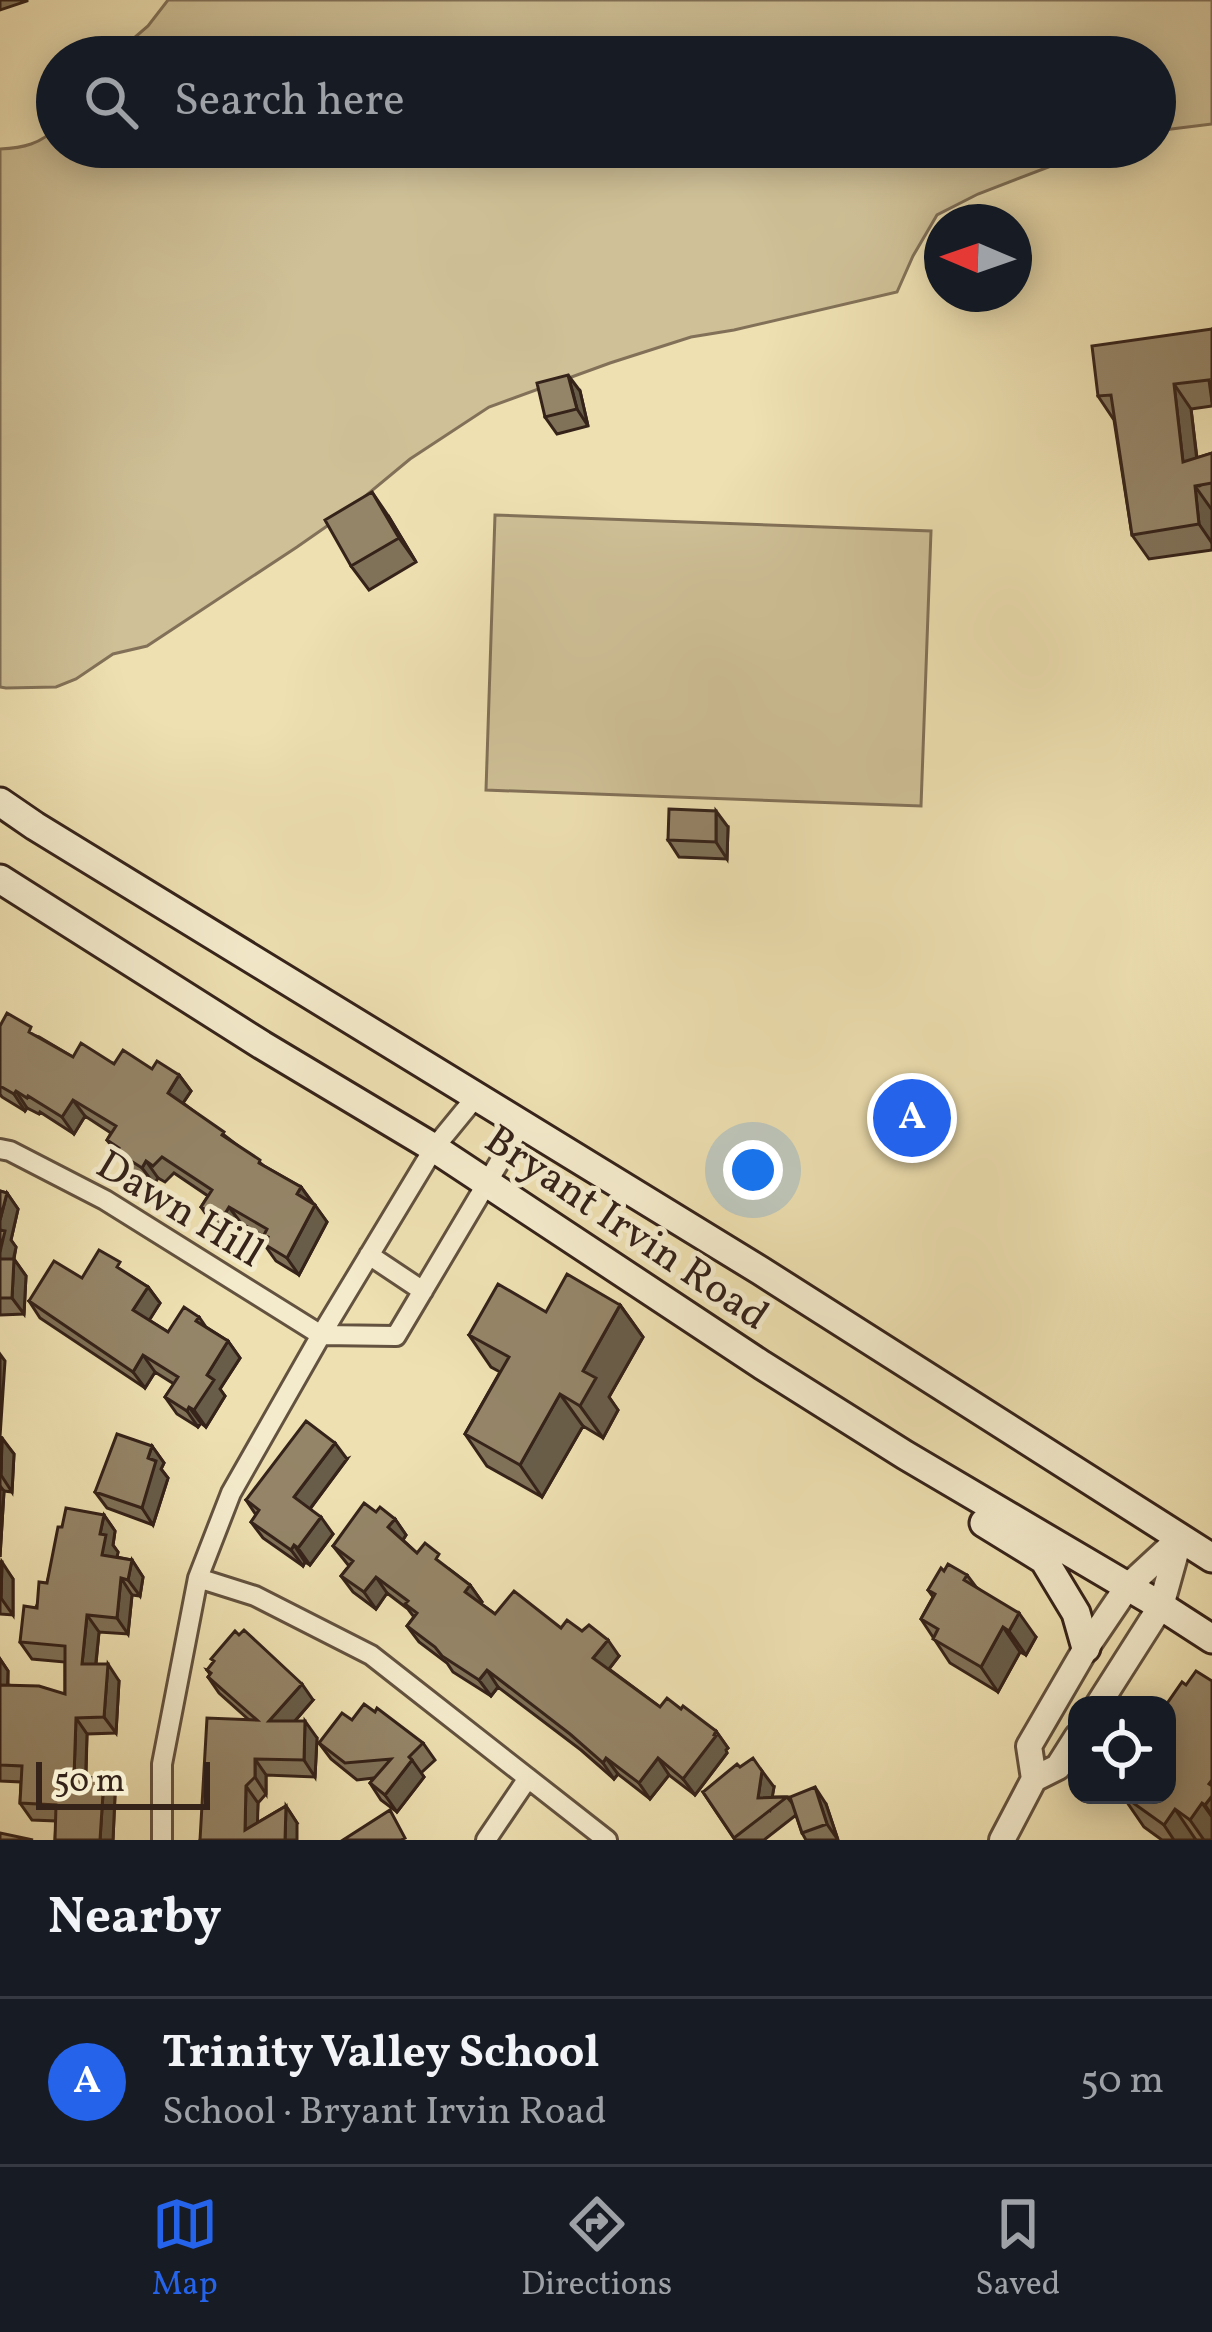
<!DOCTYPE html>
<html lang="en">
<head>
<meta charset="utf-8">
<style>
  body { margin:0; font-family:Vollkorn,serif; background:#242831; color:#f1f3f6 }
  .controls { position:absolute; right:36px; bottom:36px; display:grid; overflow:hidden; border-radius:24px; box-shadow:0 6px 30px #0003 }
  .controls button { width:108px; height:108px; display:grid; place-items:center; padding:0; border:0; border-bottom:3px solid #363941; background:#171b24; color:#f1f3f6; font:60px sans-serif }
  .compass { position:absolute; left:924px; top:204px; width:108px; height:108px; border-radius:50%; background:#171b24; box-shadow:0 6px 30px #0003; rotate:272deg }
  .scale { position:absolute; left:36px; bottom:30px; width:174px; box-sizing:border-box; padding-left:12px; border:6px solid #352219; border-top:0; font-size:33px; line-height:42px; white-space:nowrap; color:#352219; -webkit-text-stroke:9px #f4ebcc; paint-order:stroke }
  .you { position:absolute; left:753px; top:1170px; width:42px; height:42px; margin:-30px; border:9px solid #fff; border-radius:50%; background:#1a73e8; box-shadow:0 0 0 18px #1a73e833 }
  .badge { display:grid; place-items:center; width:78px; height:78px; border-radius:50%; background:#2563eb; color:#fff; font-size:39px; font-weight:700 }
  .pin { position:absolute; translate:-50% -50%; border:6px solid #fff; box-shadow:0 3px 12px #0006 }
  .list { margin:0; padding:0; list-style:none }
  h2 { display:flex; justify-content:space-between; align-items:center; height:156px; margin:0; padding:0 48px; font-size:51px }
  h2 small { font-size:39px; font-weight:400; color:#9ea1a6 }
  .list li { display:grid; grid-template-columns:78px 1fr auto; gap:36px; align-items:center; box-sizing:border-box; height:168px; padding:0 48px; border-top:3px solid #363941 }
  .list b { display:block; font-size:45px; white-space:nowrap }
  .list p { margin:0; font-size:39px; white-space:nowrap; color:#9ea1a6 }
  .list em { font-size:39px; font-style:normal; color:#9ea1a6 }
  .icon { flex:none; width:66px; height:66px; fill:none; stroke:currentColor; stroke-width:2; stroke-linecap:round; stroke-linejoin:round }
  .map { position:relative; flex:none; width:1212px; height:1840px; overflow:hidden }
  .search { position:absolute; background:#171b24; box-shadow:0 6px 30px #0003; left:36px; right:36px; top:36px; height:132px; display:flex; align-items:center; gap:30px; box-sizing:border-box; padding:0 42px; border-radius:66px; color:#9ea1a6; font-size:45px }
  .sheet { height:324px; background:#171b24 }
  nav { display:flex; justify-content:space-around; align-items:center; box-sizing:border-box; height:168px; border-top:3px solid #363941; background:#171b24; font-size:33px; color:#9ea1a6 }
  nav a { display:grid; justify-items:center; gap:6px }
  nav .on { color:#2563eb }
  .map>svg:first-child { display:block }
  .green { fill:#cfc097; stroke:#827158; stroke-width:3 }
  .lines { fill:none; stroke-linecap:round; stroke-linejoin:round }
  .minor-casing { stroke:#63523f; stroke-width:24 }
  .tertiary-casing { stroke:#63523f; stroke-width:30 }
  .secondary-casing { stroke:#352219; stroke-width:33 }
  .minor { stroke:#f4ebcc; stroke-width:18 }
  .tertiary { stroke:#f4ebcc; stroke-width:24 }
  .secondary { stroke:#f4ebcc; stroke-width:27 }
  .wall { fill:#807259; stroke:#352219; stroke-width:3 }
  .shaded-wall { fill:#685d49; stroke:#352219; stroke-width:3 }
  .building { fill:#958568; stroke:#352219; stroke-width:3 }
  .labels { text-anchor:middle; stroke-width:10; stroke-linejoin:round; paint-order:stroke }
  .street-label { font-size:42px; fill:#352219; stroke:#f4ebcc }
</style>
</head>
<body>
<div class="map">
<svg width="1212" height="1840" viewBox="0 0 1212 1840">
  <rect width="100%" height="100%" fill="#eee0b1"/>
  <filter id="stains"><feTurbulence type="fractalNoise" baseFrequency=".00167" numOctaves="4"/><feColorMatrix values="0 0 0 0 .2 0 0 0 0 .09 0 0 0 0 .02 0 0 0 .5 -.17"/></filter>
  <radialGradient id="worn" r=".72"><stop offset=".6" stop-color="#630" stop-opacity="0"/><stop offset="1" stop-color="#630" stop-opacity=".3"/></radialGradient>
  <path class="green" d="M 168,0 L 1212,0 L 1212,124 L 1155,131 L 1155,57 L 112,57 L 148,26 Z
    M 57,127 L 57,147 L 1101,147 L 978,194 L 937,215 L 913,256 L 897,292 L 734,330 L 691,337 L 610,363 L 489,407 L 410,459 L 340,517 L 297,547 L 147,646 L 113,654 L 76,679 L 56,687 L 6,688 L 0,687 L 0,149 C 23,148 41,144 57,127 Z
    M 495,515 L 931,531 L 921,806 L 486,790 Z"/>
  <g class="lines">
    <g class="minor-casing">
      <path id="minor" d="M 0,1149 L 10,1151 L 105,1200 L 321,1335
        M 369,1255 L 423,1291
        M 321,1335 L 396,1336 L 522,1124
        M 198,1578 L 255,1596 L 371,1655 L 607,1840
        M 162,1840 L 162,1764 L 198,1578 L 231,1493 L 321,1335 L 434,1148 L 475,1098
        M 486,1840 L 528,1778"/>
    </g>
    <g class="tertiary-casing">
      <path id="tertiary" d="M 1098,1705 L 1161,1606 L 1180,1538
        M 1034,1779 L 1029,1746 L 1086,1648 L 1128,1586 L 1180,1538
        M 1002,1840 L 1034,1779 L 1058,1767 L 1077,1737"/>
    </g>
    <g class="secondary-casing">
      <path id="secondary" d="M 0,802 L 35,826 L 761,1271 L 1212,1558
        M 0,879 L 262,1045 L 434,1148 L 762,1365 L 905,1455 L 1161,1606 L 1212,1639
        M 984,1523 L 1044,1560 L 1076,1613 L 1086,1648"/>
    </g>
    <use href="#minor" class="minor"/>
    <use href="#tertiary" class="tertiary"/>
    <use href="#secondary" class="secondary"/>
  </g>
  <path class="wall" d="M 0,0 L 27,0 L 27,1 L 0,10 Z
    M 1212,329 L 1212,406 L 1191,409 L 1197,458 L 1212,453 L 1212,550 L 1149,559 L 1132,535 L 1114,420 L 1098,396 Z
    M 580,391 L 588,426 L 557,434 L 545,417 Z
    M 389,517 L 416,562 L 369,590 L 351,566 Z
    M 728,827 L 727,859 L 679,857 L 668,840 Z
    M 0,1026 L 39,1037 L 73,1057 L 152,1069 L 179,1075 L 191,1091 L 183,1103 L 264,1166 L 301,1187 L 327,1222 L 299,1275 L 276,1261 L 264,1244 L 266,1238 L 241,1223 L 232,1236 L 212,1223 L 201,1207 L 208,1196 L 174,1173 L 165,1182 L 158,1178 L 154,1184 L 129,1168 L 107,1140 L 111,1133 L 85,1116 L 74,1134 L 40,1112 L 39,1114 L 27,1108 L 25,1111 L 2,1097 L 0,1094 Z
    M 0,1191 L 7,1193 L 18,1209 L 11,1240 L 16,1247 L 14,1259 L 26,1276 L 24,1314 L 0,1315 Z
    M 127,1274 L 148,1287 L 160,1303 L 149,1320 L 168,1332 L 199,1317 L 206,1327 L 228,1341 L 240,1358 L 220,1389 L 225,1396 L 206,1427 L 201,1423 L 198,1427 L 177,1414 L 165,1397 L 174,1384 L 155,1372 L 145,1388 L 40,1318 L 29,1301 L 82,1278 Z
    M 620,1305 L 643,1337 L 609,1397 L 618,1410 L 603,1438 L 583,1426 L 542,1497 L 487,1466 L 465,1434 L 500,1372 L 491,1367 L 469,1335 L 546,1312 Z
    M 0,1437 L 14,1454 L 12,1492 L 4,1491 L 0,1557 Z
    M 152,1446 L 164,1463 L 161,1469 L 168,1478 L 153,1525 L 107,1508 L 95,1492 Z
    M 347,1459 L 310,1509 L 333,1534 L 310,1565 L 305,1562 L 303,1566 L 263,1538 L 251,1522 L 256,1515 L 246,1500 Z
    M 376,1512 L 395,1519 L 406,1535 L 403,1540 L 417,1553 L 449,1569 L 470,1585 L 482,1602 L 481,1604 L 495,1614 L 561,1628 L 619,1656 L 609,1669 L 660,1707 L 681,1709 L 716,1731 L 728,1748 L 726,1750 L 727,1753 L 695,1795 L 669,1775 L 650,1799 L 618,1774 L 614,1779 L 581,1750 L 498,1687 L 491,1696 L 453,1672 L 447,1663 L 419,1642 L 407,1626 L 414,1617 L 408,1609 L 387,1593 L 376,1609 L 353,1592 L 341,1576 L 349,1566 L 333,1546 Z
    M 104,1515 L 115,1531 L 113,1545 L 118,1552 L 117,1557 L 132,1560 L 143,1577 L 140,1596 L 132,1595 L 128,1634 L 99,1632 L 96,1664 L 119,1681 L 116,1733 L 87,1734 L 86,1777 L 115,1795 L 113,1840 L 55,1840 L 56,1821 L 32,1820 L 20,1803 L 21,1782 L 0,1781 L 0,1659 L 8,1671 L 8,1685 L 65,1694 L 65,1662 L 32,1659 L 20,1642 L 47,1583 L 62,1527 Z
    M 0,1562 L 13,1579 L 13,1615 L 0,1614 Z
    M 944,1571 L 967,1575 L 976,1587 L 1036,1637 L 1026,1655 L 1020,1652 L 998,1692 L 950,1663 L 921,1619 L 933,1597 L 928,1590 Z
    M 207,1670 L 313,1700 L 295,1721 L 317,1738 L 315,1777 L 266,1775 L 266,1794 L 258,1803 L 257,1823 L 286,1806 L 297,1823 L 200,1840 L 249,1720 L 219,1693 L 208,1677 L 210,1674 Z
    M 1212,1681 L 1212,1840 L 1162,1840 L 1144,1827 L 1122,1795 L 1186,1685 Z
    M 352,1720 L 423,1743 L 435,1760 L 421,1773 L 424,1777 L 397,1812 L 381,1800 L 370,1783 L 374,1778 L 357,1780 L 331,1759 L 319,1743 Z
    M 774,1787 L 772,1797 L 787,1797 L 792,1803 L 826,1804 L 838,1840 L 806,1840 L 802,1833 L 796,1815 L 764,1840 L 735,1840 L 703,1792 Z"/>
  <path class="shaded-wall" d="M 568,375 L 580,391 L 588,426 L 577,409 Z
    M 1174,384 L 1191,409 L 1200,487 L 1183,462 Z
    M 1195,486 L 1212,510 L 1212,543 L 1199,524 Z
    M 372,492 L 389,517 L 416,562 L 399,538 Z
    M 716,811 L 728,827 L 727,859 L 716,842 Z
    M 179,1075 L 191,1091 L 179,1109 L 168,1093 Z
    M 16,1091 L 27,1108 L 25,1111 L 14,1094 Z
    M 73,1100 L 85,1116 L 74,1134 L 62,1117 Z
    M 146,1161 L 158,1178 L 154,1184 L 142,1168 Z
    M 301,1187 L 313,1204 L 297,1194 Z
    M 7,1193 L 18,1209 L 11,1240 L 16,1247 L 10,1276 L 0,1262 L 0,1220 Z
    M 315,1205 L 327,1222 L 299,1275 L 287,1258 Z
    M 229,1207 L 241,1223 L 232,1236 L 221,1220 Z
    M 14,1259 L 26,1276 L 24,1314 L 12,1298 Z
    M 148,1287 L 160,1303 L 145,1327 L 133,1310 Z
    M 620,1305 L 643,1337 L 609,1397 L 618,1410 L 603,1438 L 580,1406 L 583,1371 Z
    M 228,1341 L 240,1358 L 220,1389 L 225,1396 L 206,1427 L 194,1410 L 207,1375 Z
    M 0,1354 L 5,1361 L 0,1437 Z
    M 143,1355 L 155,1372 L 145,1388 L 133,1372 Z
    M 560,1394 L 583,1426 L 542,1497 L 520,1465 Z
    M 189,1407 L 201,1423 L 198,1427 L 187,1411 Z
    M 2,1438 L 14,1454 L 12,1492 L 1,1475 Z
    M 335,1443 L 347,1459 L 306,1514 L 294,1497 Z
    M 152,1446 L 164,1463 L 161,1469 L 168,1478 L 153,1525 L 142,1508 L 148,1458 Z
    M 0,1486 L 4,1491 L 0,1557 Z
    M 104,1515 L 115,1531 L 113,1545 L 118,1552 L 114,1571 L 102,1555 L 100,1534 Z
    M 321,1517 L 333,1534 L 310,1565 L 298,1548 Z
    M 395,1519 L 406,1535 L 400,1544 L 388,1527 Z
    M 294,1545 L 305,1562 L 303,1566 L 291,1550 Z
    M 132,1560 L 143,1577 L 140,1596 L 128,1580 Z
    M 2,1562 L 13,1579 L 13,1615 L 1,1598 Z
    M 376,1577 L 387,1593 L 376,1609 L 364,1592 Z
    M 121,1578 L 132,1595 L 128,1634 L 117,1618 Z
    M 470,1585 L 482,1602 L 477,1609 L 465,1592 Z
    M 1019,1613 L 1036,1637 L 1026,1655 L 1009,1631 Z
    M 87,1615 L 99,1632 L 94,1680 L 82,1664 Z
    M 1003,1627 L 1020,1652 L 998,1692 L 981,1667 Z
    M 608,1640 L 619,1656 L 605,1674 L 593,1658 Z
    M 0,1659 L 8,1671 L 7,1701 L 0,1692 Z
    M 108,1664 L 119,1681 L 116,1733 L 104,1717 Z
    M 487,1670 L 498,1687 L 491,1696 L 479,1680 Z
    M 302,1684 L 313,1700 L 280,1738 L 269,1721 Z
    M 76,1718 L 87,1734 L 85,1793 L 74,1777 Z
    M 305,1721 L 317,1738 L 315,1777 L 304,1760 Z
    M 716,1731 L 728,1748 L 726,1750 L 727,1753 L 695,1795 L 683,1779 Z
    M 606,1758 L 618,1774 L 614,1779 L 603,1763 Z
    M 658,1758 L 669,1775 L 650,1799 L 639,1783 Z
    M 255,1759 L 266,1775 L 266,1794 L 255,1777 Z
    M 412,1760 L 424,1777 L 397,1812 L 385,1795 Z
    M 762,1771 L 774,1787 L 770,1810 L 758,1798 Z
    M 104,1778 L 115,1795 L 113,1840 L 100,1840 Z
    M 246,1786 L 258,1803 L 257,1840 L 245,1830 Z
    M 815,1787 L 826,1804 L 838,1840 L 827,1824 Z
    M 1212,1796 L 1212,1815 L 1205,1805 Z
    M 1202,1803 L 1212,1817 L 1212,1840 L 1204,1840 L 1190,1820 Z
    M 286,1806 L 297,1823 L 297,1840 L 285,1840 Z
    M 1175,1809 L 1196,1840 L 1174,1840 L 1164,1825 Z"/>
  <path class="building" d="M 1212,329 L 1212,402 L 1209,380 L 1174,384 L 1183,462 L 1212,453 L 1212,483 L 1195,486 L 1199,524 L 1132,535 L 1111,395 L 1098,396 L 1092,346 Z
    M 568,375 L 577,409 L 545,417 L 537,383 Z
    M 372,492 L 399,538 L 351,566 L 325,520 Z
    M 669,809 L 716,811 L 716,842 L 668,840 Z
    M 7,1013 L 31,1027 L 29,1032 L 73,1057 L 81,1043 L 114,1064 L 123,1050 L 152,1069 L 157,1061 L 179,1075 L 168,1093 L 224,1132 L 222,1135 L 260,1160 L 259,1163 L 301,1187 L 297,1194 L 315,1205 L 287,1258 L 264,1244 L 268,1237 L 264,1235 L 267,1229 L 229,1207 L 221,1220 L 201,1207 L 212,1190 L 162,1157 L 153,1166 L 146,1161 L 142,1168 L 117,1152 L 119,1148 L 107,1140 L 116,1126 L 73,1100 L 62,1117 L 28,1096 L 27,1098 L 16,1091 L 14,1094 L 0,1086 L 0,1026 Z
    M 0,1191 L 7,1193 L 0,1220 Z
    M 0,1230 L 5,1231 L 0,1252 Z
    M 99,1250 L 120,1262 L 117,1267 L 148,1287 L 133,1310 L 168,1332 L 184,1307 L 199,1317 L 196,1321 L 228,1341 L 207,1375 L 214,1380 L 194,1410 L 189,1407 L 187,1411 L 165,1397 L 178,1377 L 143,1355 L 133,1372 L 29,1301 L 54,1261 L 82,1278 Z
    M 0,1259 L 14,1259 L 12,1298 L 0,1298 Z
    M 567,1274 L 620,1305 L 583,1371 L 596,1378 L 580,1406 L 560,1394 L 520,1465 L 465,1434 L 509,1357 L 469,1335 L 498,1284 L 546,1312 Z
    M 306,1421 L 335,1443 L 294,1497 L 321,1517 L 298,1548 L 294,1545 L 291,1550 L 251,1522 L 259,1510 L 246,1500 Z
    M 117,1434 L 152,1446 L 148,1458 L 156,1461 L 142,1508 L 95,1492 Z
    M 0,1437 L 2,1438 L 1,1475 L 0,1475 Z
    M 364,1503 L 376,1512 L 380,1507 L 395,1519 L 388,1527 L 417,1553 L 425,1543 L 439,1554 L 436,1559 L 470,1585 L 465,1592 L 495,1614 L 514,1591 L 561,1628 L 567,1620 L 582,1631 L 589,1625 L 608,1640 L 593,1658 L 660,1707 L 667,1698 L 681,1709 L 683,1706 L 716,1731 L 714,1735 L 716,1736 L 683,1779 L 658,1758 L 639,1783 L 606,1758 L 603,1763 L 570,1734 L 487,1670 L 479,1680 L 442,1656 L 435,1647 L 407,1626 L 417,1613 L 405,1604 L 408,1601 L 376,1577 L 364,1592 L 341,1576 L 353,1561 L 333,1546 Z
    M 66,1508 L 104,1515 L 100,1534 L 106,1535 L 102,1555 L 132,1560 L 128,1580 L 121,1578 L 117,1618 L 87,1615 L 82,1664 L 108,1664 L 104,1717 L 76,1718 L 74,1777 L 104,1778 L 100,1840 L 55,1840 L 56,1805 L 20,1803 L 22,1766 L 0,1765 L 0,1685 L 39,1686 L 65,1694 L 65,1646 L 20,1642 L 24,1606 L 37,1608 L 39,1582 L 47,1583 L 58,1527 L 62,1527 Z
    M 0,1562 L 2,1562 L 1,1598 L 0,1598 Z
    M 948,1564 L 967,1575 L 964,1580 L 1019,1613 L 1009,1631 L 1003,1627 L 981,1667 L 933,1639 L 938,1629 L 921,1619 L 935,1594 L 928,1590 L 941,1568 L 944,1571 Z
    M 244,1630 L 302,1684 L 269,1721 L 305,1721 L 304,1760 L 255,1759 L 255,1777 L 246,1786 L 245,1830 L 286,1806 L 285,1840 L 200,1840 L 207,1718 L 257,1720 L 208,1677 L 211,1673 L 207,1670 L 214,1661 L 211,1659 L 235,1631 L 239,1635 Z
    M 1196,1671 L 1212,1681 L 1212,1780 L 1209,1784 L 1212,1786 L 1212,1796 L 1205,1805 L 1202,1803 L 1190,1820 L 1175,1809 L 1164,1825 L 1122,1795 L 1167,1795 L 1166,1705 L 1182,1682 L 1186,1685 Z
    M 364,1704 L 375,1712 L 377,1708 L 423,1743 L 409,1757 L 412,1760 L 385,1795 L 370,1783 L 391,1759 L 345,1763 L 319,1743 L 342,1713 L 352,1720 Z
    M 753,1758 L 762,1771 L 758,1798 L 787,1797 L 734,1838 L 703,1792 L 737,1764 L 740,1767 Z
    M 815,1787 L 827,1824 L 802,1833 L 790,1797 Z
    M 390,1810 L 405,1838 L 401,1840 L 343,1840 Z
    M 0,1833 L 33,1840 L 0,1840 Z"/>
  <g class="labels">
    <g class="street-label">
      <text transform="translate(181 1207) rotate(31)" y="15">Dawn Hill</text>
      <text transform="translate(628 1226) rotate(34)" y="15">Bryant Irvin Road</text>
    </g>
  </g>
  <rect width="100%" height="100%" filter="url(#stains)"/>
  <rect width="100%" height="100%" fill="url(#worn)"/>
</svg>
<div class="controls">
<button><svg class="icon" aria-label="locate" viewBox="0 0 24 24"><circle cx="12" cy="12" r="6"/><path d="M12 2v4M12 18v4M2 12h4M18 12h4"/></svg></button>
</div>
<svg class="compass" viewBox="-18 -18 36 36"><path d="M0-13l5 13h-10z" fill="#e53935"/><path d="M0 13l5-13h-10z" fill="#9ea1a6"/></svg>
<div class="scale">50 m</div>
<div class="you"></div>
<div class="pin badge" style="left:912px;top:1118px">A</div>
<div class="search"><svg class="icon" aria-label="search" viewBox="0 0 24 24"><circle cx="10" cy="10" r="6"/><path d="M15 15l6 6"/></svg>Search here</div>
</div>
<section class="sheet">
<h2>Nearby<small></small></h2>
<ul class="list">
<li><span class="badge">A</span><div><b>Trinity Valley School</b><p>School · Bryant Irvin Road</p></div><em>50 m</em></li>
</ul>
</section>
<nav>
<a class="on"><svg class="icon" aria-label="map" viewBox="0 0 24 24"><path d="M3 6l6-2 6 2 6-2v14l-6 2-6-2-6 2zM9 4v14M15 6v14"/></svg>Map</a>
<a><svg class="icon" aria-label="directions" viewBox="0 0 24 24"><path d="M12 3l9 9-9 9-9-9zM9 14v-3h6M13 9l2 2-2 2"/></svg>Directions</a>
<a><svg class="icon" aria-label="saved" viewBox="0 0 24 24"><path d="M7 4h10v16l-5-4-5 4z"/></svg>Saved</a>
</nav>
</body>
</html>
